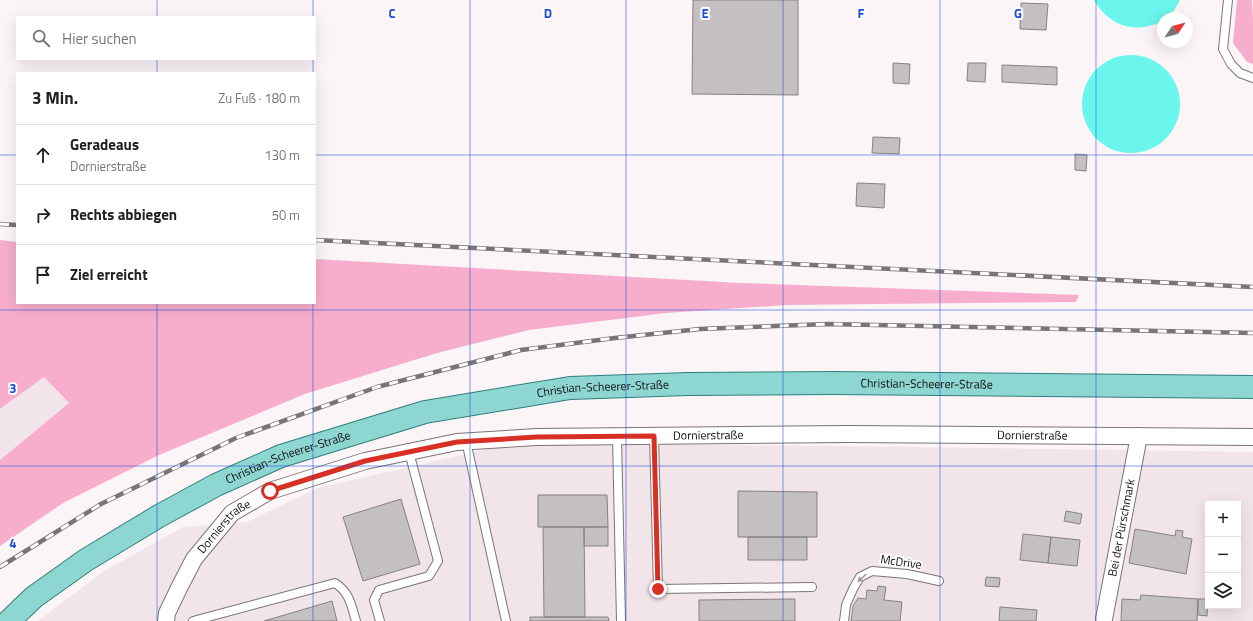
<!DOCTYPE html>
<html lang="de">
<head>
<meta charset="utf-8">
<style>
  body { margin:0; font-family:"Titillium Web",sans-serif; background:#f2f2f2; color:#202124 }
  .controls { position:absolute; right:12px; bottom:12px; display:grid; overflow:hidden; border-radius:0px; box-shadow:0 4px 16px #0002 }
  .controls button { width:36px; height:36px; display:grid; place-items:center; padding:0; border:0; border-bottom:1px solid #e0e0e0; background:#fff; color:#202124; font:20px sans-serif }
  .compass { position:absolute; left:1157px; top:12px; width:36px; height:36px; border-radius:50%; background:#fff; box-shadow:0 4px 16px #0002; rotate:55deg }
  .stop { position:absolute; width:12px; height:12px; margin:-9px; border:3px solid #d93025; border-radius:50%; background:#fff }
  .stop.end { background:#d93025; border-color:#fff; box-shadow:0 1px 4px #0008 }
  .list { margin:0; padding:0; list-style:none }
  h2 { display:flex; justify-content:space-between; align-items:center; height:52px; margin:0; padding:0 16px; font-size:17px }
  h2 small { font-size:13px; font-weight:400; color:#757577 }
  .list li { display:grid; grid-template-columns:26px 1fr auto; gap:12px; align-items:center; box-sizing:border-box; height:60px; padding:0 16px; border-top:1px solid #e0e0e0 }
  .list b { display:block; font-size:15px; white-space:nowrap }
  .list p { margin:0; font-size:13px; white-space:nowrap; color:#757577 }
  .list em { font-size:13px; font-style:normal; color:#757577 }
  .icon { flex:none; width:22px; height:22px; fill:none; stroke:currentColor; stroke-width:2; stroke-linecap:round; stroke-linejoin:round }
  .map { position:relative; flex:none; width:1253px; height:621px; overflow:hidden }
  .search { position:absolute; background:#fff; box-shadow:0 4px 16px #0002; left:16px; top:16px; width:300px; height:44px; display:flex; align-items:center; gap:10px; box-sizing:border-box; padding:0 14px; border-radius:0px; color:#757577; font-size:15px }
  .panel { position:absolute; background:#fff; box-shadow:0 4px 16px #0002; left:16px; top:72px; width:300px; height:232px; border-radius:0px }
  .map>svg:first-child { display:block }
  .built { fill:#f2e5ea; fill-rule:evenodd }
  .green { fill:#f7aecd }
  .water { fill:#6bf6ed }
  .building { fill:#c4bfc1; stroke:#868183 }
  .lines { fill:none; stroke-linecap:round; stroke-linejoin:round }
  .service-casing { stroke:#7a7577; stroke-width:10 }
  .minor-casing { stroke:#7a7577; stroke-width:18 }
  .primary-casing { stroke:#307f7b; stroke-width:24 }
  .service { stroke:#fff; stroke-width:8 }
  .minor { stroke:#fff; stroke-width:16 }
  .primary { stroke:#8dd6d2; stroke-width:22 }
  .rail-casing { stroke:#797577; stroke-width:4.5 }
  .rail { stroke:#fff; stroke-width:3; stroke-dasharray:9; stroke-linecap:butt }
  .oneway { fill:#a09f9f }
  .route { stroke:#d93025; stroke-width:5 }
  .grid { fill:none; stroke:#1d4ed8; stroke-width:1; stroke-opacity:0.55 }
  .labels { text-anchor:middle; stroke-width:4; stroke-linejoin:round; paint-order:stroke }
  .street-label { font-size:12px; fill:#110f10; stroke:#fff }
  .grid-label { font-size:13px; text-anchor:middle; font-weight:bold; fill:#1d4ed8; stroke:#fff; stroke-width:4; stroke-linejoin:round; paint-order:stroke }
</style>
</head>
<body>
<div class="map">
<svg width="1253" height="621" viewBox="0 0 1253 621">
  <rect width="100%" height="100%" fill="#fbf5f8"/>
  <path class="built" d="M 44,377 L 69,403 L 0,460 L 0,409 Z
    M 510,444 L 844,446 L 1253,452 L 1253,621 L 38,621 L 104,571 L 183,527 L 247,522 L 317,488 ZM 1208,504 L 1238,504 L 1238,606 L 1208,606 Z"/>
  <path class="green" d="M 1237,0 L 1252,0 L 1253,19 L 1253,64 L 1247,62 L 1233,43 Z
    M 0,240 L 17,242 L 17,303 L 315,303 L 315,259 L 740,283 L 1079,295 L 1076,302 L 787,305 L 666,313 L 529,330 L 437,353 L 305,394 L 159,455 L 63,503 L 0,546 L 0,460 L 69,403 L 44,377 L 0,409 Z"/>
  <path class="water" d="M 1094,0 L 1180,0 C 1176,7 1172,16 1163,18 L 1163,20 C 1160,23 1156,24 1152,25 C 1128,33 1106,21 1094,0 Z
    M1082 104a49 49 0 1 1 98 0a49 49 0 1 1-98 0Z"/>
  <path class="building" d="M 693,0 L 798,0 L 798,95 L 692,94 Z
    M 1021,3 L 1048,4 L 1046,30 L 1020,29 Z
    M 893,63 L 910,64 L 909,84 L 893,83 Z
    M 968,63 L 986,63 L 985,82 L 967,81 Z
    M 1002,65 L 1057,67 L 1057,85 L 1002,82 Z
    M 873,137 L 900,138 L 899,154 L 872,153 Z
    M 1075,154 L 1087,155 L 1086,171 L 1075,170 Z
    M 857,183 L 885,184 L 884,208 L 856,206 Z
    M 738,491 L 817,492 L 817,537 L 738,537 Z
    M 538,495 L 607,495 L 608,527 L 538,527 Z
    M 401,499 L 420,564 L 363,581 L 343,517 Z
    M 1066,511 L 1082,514 L 1080,524 L 1064,521 Z
    M 543,527 L 584,527 L 585,617 L 544,617 Z
    M 584,527 L 608,527 L 608,546 L 584,546 Z
    M 1135,529 L 1175,536 L 1176,530 L 1183,531 L 1182,537 L 1192,539 L 1186,574 L 1129,563 Z
    M 1023,534 L 1051,537 L 1048,563 L 1020,560 Z
    M 748,537 L 807,537 L 807,560 L 748,560 Z
    M 1051,537 L 1080,540 L 1077,566 L 1048,563 Z
    M 986,577 L 1000,578 L 999,587 L 985,586 Z
    M 878,586 L 886,587 L 884,600 L 902,602 L 900,621 L 851,621 L 853,606 L 858,598 L 866,599 L 867,590 L 877,591 Z
    M 1141,595 L 1198,599 L 1197,621 L 1121,621 L 1122,599 L 1140,600 Z
    M 795,599 L 795,621 L 699,621 L 699,600 Z
    M 1198,599 L 1208,599 L 1207,616 L 1198,615 Z
    M 332,601 L 337,621 L 264,621 Z
    M 1000,607 L 1037,610 L 1036,621 L 999,621 Z
    M 530,617 L 608,617 L 609,621 L 530,621 Z"/>
  <g class="lines">
    <g class="service-casing">
      <path id="service" d="M 1228,0 L 1223,49 L 1231,64 L 1240,73 L 1253,78
        M 654,436 L 658,589 L 812,587
        M 617,437 L 621,621
        M 466,441 L 506,621
        M 193,621 L 335,583 C 350,593 351,605 356,621
        M 380,621 L 374,600 L 379,590 L 429,576 L 438,561 L 409,452
        M 844,621 L 846,605 L 853,589 L 860,577 L 872,571 L 907,574 L 939,581"/>
    </g>
    <g class="minor-casing">
      <g id="minor">
        <path id="s1" d="M 1104,619 L 1139,436"/>
        <path id="s2" d="M 166,621 L 167,613 L 180,586 L 194,559 L 232,513 L 270,491 L 365,461 L 457,442 L 537,437 L 848,434 L 1253,437"/>
      </g>
    </g>
    <g class="primary-casing">
      <g id="primary">
        <path id="s3" d="M 9,621 L 34,597 L 86,560 L 159,516 L 216,485 L 281,456 L 425,412 L 570,388 L 688,384 L 834,383 L 1253,387"/>
      </g>
    </g>
    <use href="#service" class="service"/>
    <use href="#minor" class="minor"/>
    <use href="#primary" class="primary"/>
    <g class="rail-casing">
      <path id="rail" d="M 0,224 L 17,225
        M 315,240 L 1253,287
        M 0,567 L 101,504 L 236,438 L 377,387 L 521,350 L 615,338 L 700,329 L 828,324 L 1253,333"/>
    </g>
    <use href="#rail" class="rail"/>
  </g>
  <defs><path id="oneway-solid" d="M-6-.8H1V-3.2L6.5 0L1 3.2V.8H-6Z"/></defs>
  <use class="oneway" href="#oneway-solid" transform="translate(862 578) rotate(138)"/>
  <g class="lines">
    <path class="route" d="M 270,491 L 365,461 L 457,442 L 537,437 L 654,436 L 658,589"/>
  </g>
  <path class="grid" d="M 157,0 L 157,17M 313,0 L 313,17M 470,0 L 470,621M 626,0 L 626,621M 783,0 L 783,621M 940,0 L 940,621M 1096,0 L 1096,621M 157,59 L 157,73M 313,59 L 313,73M 0,155 L 17,155M 315,155 L 1253,155M 157,303 L 157,621M 313,303 L 313,621M 0,310 L 1253,310M 0,466 L 1253,466"/>
  <g class="labels">
    <g class="street-label">
      <text dy="4" stroke="none"><textPath href="#s3" startOffset="974">Christian-Scheerer-Straße</textPath></text>
      <text dy="4" stroke="none"><textPath href="#s3" startOffset="650">Christian-Scheerer-Straße</textPath></text>
      <text dy="4" stroke="none"><textPath href="#s2" startOffset="617">Dornierstraße</textPath></text>
      <text dy="4" stroke="none"><textPath href="#s2" startOffset="941">Dornierstraße</textPath></text>
      <text dy="4" stroke="none"><textPath href="#s3" startOffset="326">Christian-Scheerer-Straße</textPath></text>
      <text dy="4" stroke="none"><textPath href="#s2" startOffset="113">Dornierstraße</textPath></text>
      <text dy="4" stroke="none"><textPath href="#s1" startOffset="93">Bei der Pürschmark</textPath></text>
      <text transform="translate(901 562) rotate(8)" y="4">McDrive</text>
    </g>
  </g>
  <g class="grid-label">
    <text x="392" y="18">C</text>
    <text x="548" y="18">D</text>
    <text x="705" y="18">E</text>
    <text x="861" y="18">F</text>
    <text x="1018" y="18">G</text>
    <text x="13" y="393">3</text>
    <text x="13" y="548">4</text>
  </g>
</svg>
<div class="controls">
<button>+</button>
<button>−</button>
<button><svg class="icon" aria-label="layers" viewBox="0 0 24 24"><path d="M12 4l9 5-9 5-9-5zM3 14l9 5 9-5"/></svg></button>
</div>
<svg class="compass" viewBox="-18 -18 36 36"><path d="M0-13l5 13h-10z" fill="#e53935"/><path d="M0 13l5-13h-10z" fill="#757577"/></svg>
<div class="stop" style="left:270px;top:491px"></div>
<div class="stop end" style="left:658px;top:589px"></div>
<div class="search"><svg class="icon" aria-label="search" viewBox="0 0 24 24"><circle cx="10" cy="10" r="6"/><path d="M15 15l6 6"/></svg>Hier suchen</div>
<section class="panel">
<h2>3 Min.<small>Zu Fuß · 180 m</small></h2>
<ul class="list">
<li><svg class="icon" aria-label="ahead" viewBox="0 0 24 24"><path d="M12 20V5M6 11l6-6 6 6"/></svg><div><b>Geradeaus</b><p>Dornierstraße</p></div><em>130 m</em></li>
<li><svg class="icon" aria-label="right" viewBox="0 0 24 24"><path d="M7 20v-9h11M14 6l5 5-5 5"/></svg><div><b>Rechts abbiegen</b></div><em>50 m</em></li>
<li><svg class="icon" aria-label="arrive" viewBox="0 0 24 24"><path d="M6 21V4h12l-3 4 3 4H6"/></svg><div><b>Ziel erreicht</b></div></li>
</ul>
</section>
</div>
</body>
</html>
